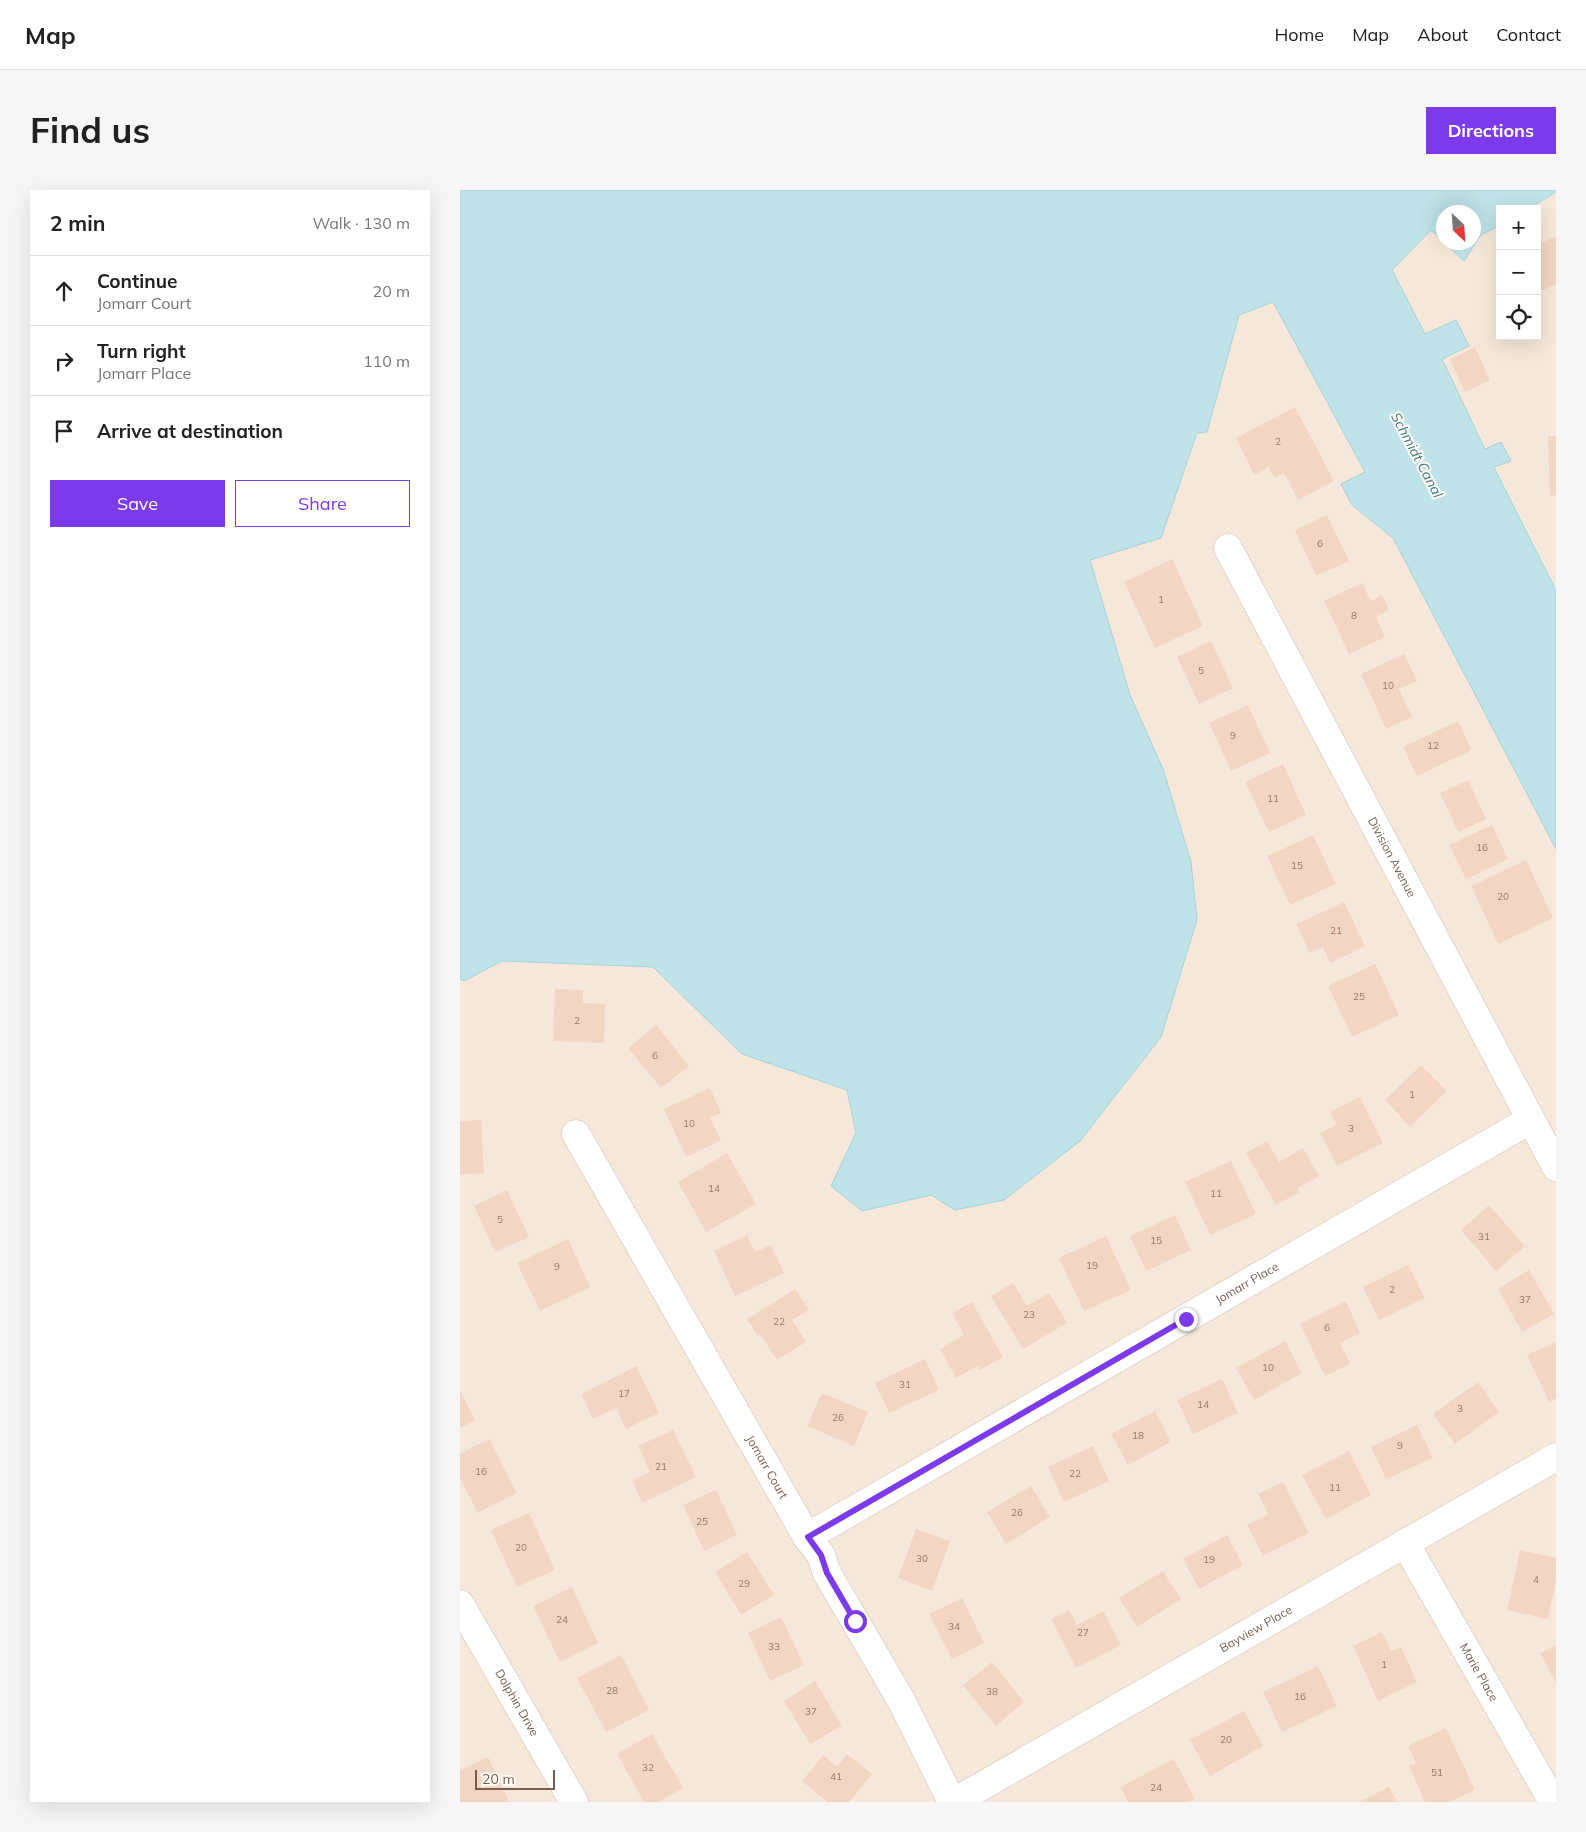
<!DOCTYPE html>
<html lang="en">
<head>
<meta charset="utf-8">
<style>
  body { margin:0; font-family:Mulish,sans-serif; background:#f6f6f6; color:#222 }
  .controls { position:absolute; right:15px; top:15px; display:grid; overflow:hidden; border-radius:0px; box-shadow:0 5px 20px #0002 }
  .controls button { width:45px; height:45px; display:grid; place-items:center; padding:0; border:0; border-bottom:1px solid #e0e0e0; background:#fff; color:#222; font:25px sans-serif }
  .compass { position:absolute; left:976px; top:15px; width:45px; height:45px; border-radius:50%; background:#fff; box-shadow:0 5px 20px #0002; rotate:155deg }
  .scale { position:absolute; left:15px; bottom:12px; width:80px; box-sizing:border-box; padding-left:5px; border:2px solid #7a5c4d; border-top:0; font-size:14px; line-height:18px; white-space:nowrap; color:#7a5c4d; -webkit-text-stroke:4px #fffaf3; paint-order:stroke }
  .stop { position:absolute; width:15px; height:15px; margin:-11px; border:4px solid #7c3aed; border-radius:50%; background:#fff }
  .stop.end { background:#7c3aed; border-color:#fff; box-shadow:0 1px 5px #0008 }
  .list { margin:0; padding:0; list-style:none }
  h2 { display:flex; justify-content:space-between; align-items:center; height:65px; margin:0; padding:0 20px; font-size:21px }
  h2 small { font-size:16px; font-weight:400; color:#767676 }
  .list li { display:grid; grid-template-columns:32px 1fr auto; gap:15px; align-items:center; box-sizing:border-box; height:70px; padding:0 20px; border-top:1px solid #e0e0e0 }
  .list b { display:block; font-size:19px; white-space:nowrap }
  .list p { margin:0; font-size:16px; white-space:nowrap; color:#767676 }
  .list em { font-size:16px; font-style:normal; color:#767676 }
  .actions { display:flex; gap:10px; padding:15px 20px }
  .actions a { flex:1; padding:11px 0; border:1px solid #7c3aed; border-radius:0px; text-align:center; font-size:18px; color:#7c3aed }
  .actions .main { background:#7c3aed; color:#fff }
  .icon { flex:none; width:28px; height:28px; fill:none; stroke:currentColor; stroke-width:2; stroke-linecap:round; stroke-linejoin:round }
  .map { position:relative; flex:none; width:1096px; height:1612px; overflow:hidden; border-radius:0px }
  header { display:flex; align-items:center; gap:30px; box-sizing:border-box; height:70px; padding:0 25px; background:#fff; border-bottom:1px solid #e0e0e0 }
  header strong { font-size:24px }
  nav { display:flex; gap:28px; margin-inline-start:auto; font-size:18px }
  .intro { display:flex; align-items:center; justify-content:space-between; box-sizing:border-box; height:120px; padding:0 30px }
  h1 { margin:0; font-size:35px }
  .button { padding:12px 22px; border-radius:0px; background:#7c3aed; color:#fff; font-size:18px; font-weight:700 }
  main { display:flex; gap:30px; padding:0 30px }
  aside { flex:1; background:#fff; border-radius:0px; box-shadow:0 5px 20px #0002 }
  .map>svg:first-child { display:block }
  .residential { fill:#f5e8da }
  .water { fill:#bfe3e8; stroke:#a5d3da }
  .building { fill:#f3d5c3 }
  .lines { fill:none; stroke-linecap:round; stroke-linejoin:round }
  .street-casing { stroke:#d1beb0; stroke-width:29 }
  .street { stroke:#fff; stroke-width:28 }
  .route { stroke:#7c3aed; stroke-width:6 }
  .labels { text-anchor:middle; stroke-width:4; stroke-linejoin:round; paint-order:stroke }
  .number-label { font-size:10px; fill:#987a6a }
  .street-label { font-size:12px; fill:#7a5c4d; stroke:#fffaf3 }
  .water-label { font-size:14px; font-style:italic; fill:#437c86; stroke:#fffaf3 }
</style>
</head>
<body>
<header>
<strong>Map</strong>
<nav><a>Home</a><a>Map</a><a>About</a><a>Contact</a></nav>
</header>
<div class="intro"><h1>Find us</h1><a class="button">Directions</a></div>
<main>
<aside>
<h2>2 min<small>Walk · 130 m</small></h2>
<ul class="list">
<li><svg class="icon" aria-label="ahead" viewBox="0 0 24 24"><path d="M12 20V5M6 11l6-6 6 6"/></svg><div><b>Continue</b><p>Jomarr Court</p></div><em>20 m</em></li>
<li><svg class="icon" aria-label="right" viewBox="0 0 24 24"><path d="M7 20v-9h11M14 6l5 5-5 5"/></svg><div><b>Turn right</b><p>Jomarr Place</p></div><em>110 m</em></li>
<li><svg class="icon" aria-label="arrive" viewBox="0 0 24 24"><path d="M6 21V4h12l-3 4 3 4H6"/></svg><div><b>Arrive at destination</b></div></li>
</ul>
<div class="actions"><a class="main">Save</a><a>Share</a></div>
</aside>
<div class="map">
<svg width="1096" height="1612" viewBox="0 0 1096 1612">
  <rect width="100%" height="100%" fill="#fdf6ec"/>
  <path class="residential" d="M 1096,2 L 1096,398 L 981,169 L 996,130 L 965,144 L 932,80 L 971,40 L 1004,71 L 1021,45 L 1040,35 L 1040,146 L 1077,146 L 1077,19 L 1068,19 Z
    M 814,112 L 905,283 L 882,295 L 892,315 L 933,348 L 1096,659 L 1096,1612 L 0,1612 L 0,789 L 4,791 L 42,771 L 193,777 L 282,864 L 387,900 L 396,943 L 372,996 L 402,1021 L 471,1005 L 495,1020 L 574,987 L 620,951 L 701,847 L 703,579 L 670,505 L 630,370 L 701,348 L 738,243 L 747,242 L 779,125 Z"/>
  <path class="water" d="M 0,0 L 1096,0 L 1096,2 L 1068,19 L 1040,19 L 1040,35 L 1021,45 L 1004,71 L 985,53 L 1014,52 L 1014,22 L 984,22 L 983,51 L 971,40 L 932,80 L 965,144 L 996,130 L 1009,156 L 982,169 L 1025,259 L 1041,252 L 1051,271 L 1034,277 L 1096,400 L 1096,659 L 933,348 L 892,315 L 881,294 L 905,282 L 813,112 L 779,125 L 747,242 L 737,243 L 701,348 L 630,370 L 670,505 L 703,579 L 731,672 L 737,730 L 701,847 L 620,951 L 544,1010 L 495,1020 L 471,1005 L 402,1021 L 371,996 L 396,943 L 387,900 L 282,864 L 193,777 L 42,771 L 4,791 L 0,789 Z"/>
  <path class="building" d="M 1096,47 L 1096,95 L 1077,102 L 1077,54 Z
    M 1015,157 L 1030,190 L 1005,202 L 990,169 Z
    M 835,217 L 874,291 L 838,310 L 824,283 L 814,288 L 809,277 L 794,285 L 776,248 Z
    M 1088,246 L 1096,246 L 1096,305 L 1090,306 Z
    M 867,325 L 889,371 L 856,386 L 835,340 Z
    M 712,369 L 743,436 L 695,458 L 664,392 Z
    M 902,393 L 911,411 L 922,405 L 929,420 L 916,427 L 925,447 L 889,464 L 864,411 Z
    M 751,451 L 773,498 L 739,514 L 717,467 Z
    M 944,464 L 957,491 L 939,499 L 952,527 L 926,539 L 901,484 Z
    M 788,515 L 810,563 L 771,581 L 749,533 Z
    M 998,531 L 1012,560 L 957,586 L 943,557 Z
    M 823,574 L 846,625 L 809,642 L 785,592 Z
    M 1008,590 L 1026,629 L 998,642 L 980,603 Z
    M 1032,635 L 1048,669 L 1006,689 L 989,655 Z
    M 853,645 L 876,694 L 830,715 L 807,666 Z
    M 1066,670 L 1093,728 L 1038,754 L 1011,696 Z
    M 884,712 L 905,756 L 870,773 L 863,757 L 850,763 L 836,734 Z
    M 915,774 L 939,825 L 892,847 L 868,796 Z
    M 95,799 L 123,800 L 123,813 L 145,814 L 144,853 L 93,851 Z
    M 196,835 L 229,876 L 201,898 L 168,858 Z
    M 961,875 L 987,901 L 950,937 L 925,910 Z
    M 250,898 L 261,923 L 250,928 L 261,950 L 226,967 L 204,919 Z
    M 900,907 L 923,953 L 877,976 L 860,943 L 877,935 L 870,922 Z
    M 21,930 L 24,983 L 0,985 L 0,931 Z
    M 807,951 L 819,972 L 843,958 L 859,986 L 838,998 L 840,1002 L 816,1015 L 786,963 Z
    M 267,963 L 296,1014 L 246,1042 L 218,992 Z
    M 771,971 L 796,1024 L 750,1045 L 725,992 Z
    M 47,1000 L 69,1047 L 35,1062 L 14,1016 Z
    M 1029,1015 L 1065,1056 L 1036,1081 L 1001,1040 Z
    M 715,1025 L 731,1060 L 686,1081 L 670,1046 Z
    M 287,1045 L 295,1062 L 311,1055 L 324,1083 L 275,1106 L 254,1061 Z
    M 646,1046 L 671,1100 L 624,1121 L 599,1068 Z
    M 108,1049 L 130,1097 L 80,1121 L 57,1073 Z
    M 948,1075 L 965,1108 L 919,1130 L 903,1097 Z
    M 1069,1080 L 1094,1124 L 1062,1142 L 1038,1099 Z
    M 553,1093 L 567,1116 L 589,1103 L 607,1133 L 563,1159 L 531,1106 Z
    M 335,1099 L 349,1120 L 332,1130 L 346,1152 L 317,1170 L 300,1144 L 298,1146 L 287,1129 Z
    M 886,1111 L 900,1143 L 880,1153 L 890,1174 L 865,1186 L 840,1134 Z
    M 512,1112 L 543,1167 L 520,1180 L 518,1176 L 496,1188 L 480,1159 L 504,1145 L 492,1123 Z
    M 825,1151 L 842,1183 L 794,1210 L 776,1178 Z
    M 1096,1152 L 1096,1208 L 1089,1212 L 1067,1165 Z
    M 465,1169 L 479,1200 L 429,1223 L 415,1193 Z
    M 176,1176 L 199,1223 L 166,1239 L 156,1218 L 133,1229 L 121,1204 Z
    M 762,1189 L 778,1223 L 733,1244 L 717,1210 Z
    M 1018,1192 L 1039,1222 L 995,1254 L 973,1224 Z
    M 0,1201 L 15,1230 L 0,1238 Z
    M 362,1203 L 408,1222 L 394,1256 L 347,1236 Z
    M 695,1221 L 711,1252 L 668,1275 L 651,1244 Z
    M 957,1235 L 973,1268 L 926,1289 L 911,1257 Z
    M 213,1240 L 236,1287 L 182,1313 L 172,1290 L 190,1282 L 178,1256 Z
    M 29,1249 L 57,1303 L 18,1323 L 0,1288 L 0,1264 Z
    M 633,1256 L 649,1291 L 604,1312 L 588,1277 Z
    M 889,1261 L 911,1305 L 866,1329 L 842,1285 Z
    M 823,1292 L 849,1343 L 803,1366 L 787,1335 L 808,1324 L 798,1304 Z
    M 571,1296 L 590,1327 L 546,1354 L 527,1322 Z
    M 256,1300 L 277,1345 L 244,1361 L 223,1315 Z
    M 69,1323 L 95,1380 L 57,1397 L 31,1340 Z
    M 456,1339 L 490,1351 L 472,1401 L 438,1388 Z
    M 767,1345 L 783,1375 L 739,1399 L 723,1369 Z
    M 1060,1360 L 1096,1368 L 1096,1390 L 1088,1429 L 1047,1420 Z
    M 287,1362 L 314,1405 L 281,1425 L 255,1382 Z
    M 703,1381 L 721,1409 L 677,1437 L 659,1408 Z
    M 112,1397 L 138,1453 L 100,1472 L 73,1416 Z
    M 502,1408 L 524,1453 L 492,1469 L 469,1424 Z
    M 609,1420 L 617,1435 L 643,1421 L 661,1455 L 616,1478 L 591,1429 Z
    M 321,1427 L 344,1475 L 310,1491 L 288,1443 Z
    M 922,1442 L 931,1461 L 941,1457 L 957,1492 L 918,1511 L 893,1456 Z
    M 1096,1455 L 1096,1493 L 1080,1463 Z
    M 161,1465 L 189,1520 L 146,1542 L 117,1488 Z
    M 532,1472 L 564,1512 L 536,1536 L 503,1495 Z
    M 858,1476 L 877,1516 L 822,1542 L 803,1502 Z
    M 355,1491 L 382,1536 L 350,1554 L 324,1511 Z
    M 784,1521 L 803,1556 L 750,1586 L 730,1550 Z
    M 986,1538 L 1015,1600 L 989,1612 L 965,1612 L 949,1576 L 956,1573 L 948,1556 Z
    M 192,1544 L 223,1598 L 198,1612 L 184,1612 L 157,1564 Z
    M 387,1564 L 412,1584 L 389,1612 L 367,1612 L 342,1591 L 363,1565 L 377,1577 Z
    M 28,1567 L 49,1612 L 0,1612 L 0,1580 Z
    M 714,1569 L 735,1609 L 729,1612 L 668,1612 L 660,1597 Z
    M 929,1597 L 937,1612 L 899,1612 Z"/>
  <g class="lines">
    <g class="street-casing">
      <g id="street">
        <path id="s1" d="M 768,358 L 1096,977"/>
        <path id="s2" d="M 116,944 L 347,1347 L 361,1365 L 367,1383 L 441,1510 L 492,1612"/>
        <path id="s3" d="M 347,1347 L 1070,930"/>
        <path id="s4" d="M 945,1353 L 1093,1612"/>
        <path id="s5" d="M 0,1414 L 114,1612"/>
        <path id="s6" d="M 494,1612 L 1096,1267"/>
      </g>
    </g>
    <use href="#street" class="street"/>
  </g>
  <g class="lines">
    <path class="route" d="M 395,1431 L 367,1383 L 361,1365 L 348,1347 L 726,1129"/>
  </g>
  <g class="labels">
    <g class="number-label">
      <text x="818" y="255">2</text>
      <text x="860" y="357">6</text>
      <text x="701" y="413">1</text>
      <text x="894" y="429">8</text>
      <text x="741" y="484">5</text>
      <text x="928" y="499">10</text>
      <text x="773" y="549">9</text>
      <text x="973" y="559">12</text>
      <text x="813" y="612">11</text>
      <text x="1022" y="661">16</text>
      <text x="837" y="679">15</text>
      <text x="1043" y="710">20</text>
      <text x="876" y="744">21</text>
      <text x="899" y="810">25</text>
      <text x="117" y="834">2</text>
      <text x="195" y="869">6</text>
      <text x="952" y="908">1</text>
      <text x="229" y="937">10</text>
      <text x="891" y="942">3</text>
      <text x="254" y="1002">14</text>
      <text x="756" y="1007">11</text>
      <text x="40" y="1033">5</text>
      <text x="1024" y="1050">31</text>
      <text x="696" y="1054">15</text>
      <text x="632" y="1079">19</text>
      <text x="97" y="1080">9</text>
      <text x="932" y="1103">2</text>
      <text x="1065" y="1113">37</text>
      <text x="569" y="1128">23</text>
      <text x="319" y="1135">22</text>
      <text x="867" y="1141">6</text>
      <text x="808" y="1181">10</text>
      <text x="445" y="1198">31</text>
      <text x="164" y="1207">17</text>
      <text x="743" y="1218">14</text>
      <text x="1000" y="1222">3</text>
      <text x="378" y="1231">26</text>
      <text x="678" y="1249">18</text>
      <text x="940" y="1259">9</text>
      <text x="201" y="1280">21</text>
      <text x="21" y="1285">16</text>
      <text x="615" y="1287">22</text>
      <text x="875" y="1301">11</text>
      <text x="557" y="1326">26</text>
      <text x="242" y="1335">25</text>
      <text x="61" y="1361">20</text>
      <text x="462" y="1372">30</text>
      <text x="749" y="1373">19</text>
      <text x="1076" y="1393">4</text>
      <text x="284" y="1397">29</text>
      <text x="102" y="1433">24</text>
      <text x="494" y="1440">34</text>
      <text x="623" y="1446">27</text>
      <text x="314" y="1460">33</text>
      <text x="924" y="1478">1</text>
      <text x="152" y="1504">28</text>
      <text x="532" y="1505">38</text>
      <text x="840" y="1510">16</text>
      <text x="351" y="1525">37</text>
      <text x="766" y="1553">20</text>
      <text x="188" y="1581">32</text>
      <text x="977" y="1586">51</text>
      <text x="376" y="1590">41</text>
      <text x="696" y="1601">24</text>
    </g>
    <g class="street-label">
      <text dy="4" stroke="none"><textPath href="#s1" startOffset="350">Division Avenue</textPath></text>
      <text dy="4" stroke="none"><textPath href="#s3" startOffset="508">Jomarr Place</textPath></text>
      <text dy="4" stroke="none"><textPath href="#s2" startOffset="384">Jomarr Court</textPath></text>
      <text dy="4" stroke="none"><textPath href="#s6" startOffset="348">Bayview Place</textPath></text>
      <text dy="4" stroke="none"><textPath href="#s4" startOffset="149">Marie Place</textPath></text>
      <text dy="4" stroke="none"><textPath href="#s5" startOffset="114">Dolphin Drive</textPath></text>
    </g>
    <g class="water-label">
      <text transform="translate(957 265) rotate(62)" y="5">Schmidt Canal</text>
    </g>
  </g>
</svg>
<div class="controls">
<button>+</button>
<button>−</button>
<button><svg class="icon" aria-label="locate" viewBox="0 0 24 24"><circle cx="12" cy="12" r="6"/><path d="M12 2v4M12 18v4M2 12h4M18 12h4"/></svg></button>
</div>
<svg class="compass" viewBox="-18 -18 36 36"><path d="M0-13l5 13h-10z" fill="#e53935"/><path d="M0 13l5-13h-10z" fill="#767676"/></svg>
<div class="scale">20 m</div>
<div class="stop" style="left:395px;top:1431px"></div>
<div class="stop end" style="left:726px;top:1129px"></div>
</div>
</main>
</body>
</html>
